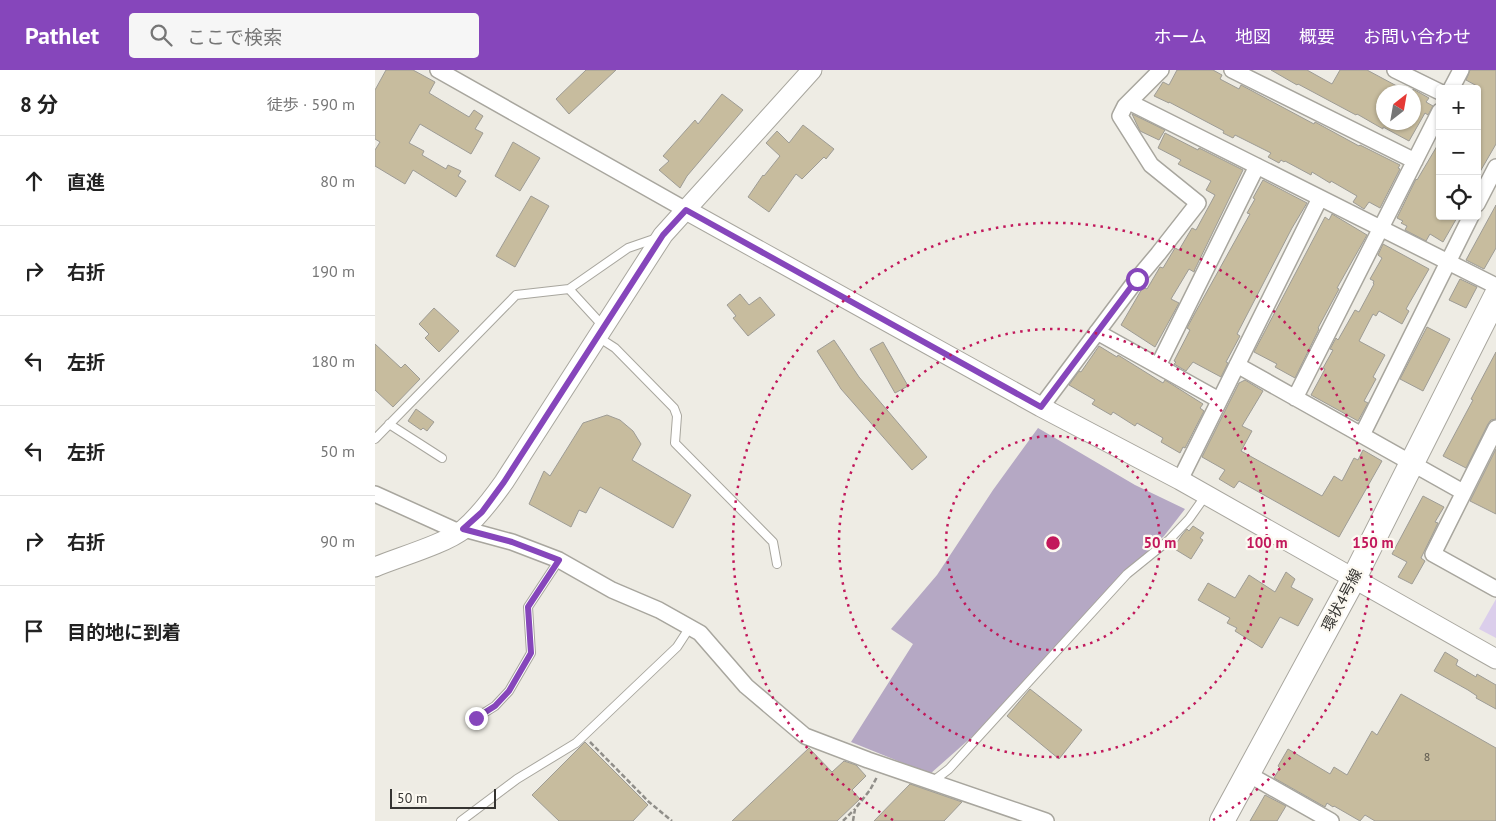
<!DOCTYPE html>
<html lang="ja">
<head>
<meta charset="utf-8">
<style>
  body { margin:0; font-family:"PT Sans","Noto Sans JP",sans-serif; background:#f6f6f6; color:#222 }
  .controls { position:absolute; right:15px; top:15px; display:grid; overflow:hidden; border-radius:5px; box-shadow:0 1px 4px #0004 }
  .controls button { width:45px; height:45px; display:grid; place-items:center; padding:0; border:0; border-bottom:1px solid #e0e0e0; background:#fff; color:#222; font:25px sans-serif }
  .compass { position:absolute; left:1001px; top:15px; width:45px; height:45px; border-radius:50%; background:#fff; box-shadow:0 1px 4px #0004; rotate:31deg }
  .scale { position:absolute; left:15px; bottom:12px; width:106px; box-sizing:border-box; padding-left:5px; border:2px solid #353431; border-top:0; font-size:14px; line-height:18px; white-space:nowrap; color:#353431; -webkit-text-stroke:4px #fcf9f1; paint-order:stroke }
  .stop { position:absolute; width:15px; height:15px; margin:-11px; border:4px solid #8646bb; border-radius:50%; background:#fff }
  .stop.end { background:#8646bb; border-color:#fff; box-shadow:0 1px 5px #0008 }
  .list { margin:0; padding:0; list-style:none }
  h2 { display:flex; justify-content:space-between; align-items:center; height:65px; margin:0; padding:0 20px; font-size:21px }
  h2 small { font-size:16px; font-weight:400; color:#767676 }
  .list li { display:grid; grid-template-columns:32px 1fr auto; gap:15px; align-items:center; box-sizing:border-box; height:90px; padding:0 20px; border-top:1px solid #e0e0e0 }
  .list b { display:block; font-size:19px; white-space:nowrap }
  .list em { font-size:16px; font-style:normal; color:#767676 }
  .icon { flex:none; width:28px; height:28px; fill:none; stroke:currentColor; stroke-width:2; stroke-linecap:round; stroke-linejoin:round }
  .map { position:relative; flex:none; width:1121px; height:751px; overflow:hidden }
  header { display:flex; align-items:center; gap:30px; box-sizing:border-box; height:70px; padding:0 25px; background:#8646bb; color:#fff }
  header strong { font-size:24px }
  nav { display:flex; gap:28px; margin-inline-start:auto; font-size:18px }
  .search { width:350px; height:45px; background:#f6f6f6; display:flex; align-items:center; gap:12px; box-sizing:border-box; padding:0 18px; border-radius:5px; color:#767676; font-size:19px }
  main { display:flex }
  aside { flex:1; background:#fff }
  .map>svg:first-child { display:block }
  .green { fill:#dbceeb }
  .forest { fill:#b5a8c4 }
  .building { fill:#c7bc9e; stroke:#9e9c95 }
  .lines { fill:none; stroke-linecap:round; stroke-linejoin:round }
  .service-casing { stroke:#a8a69e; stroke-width:10 }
  .minor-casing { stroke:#a8a69e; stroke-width:18 }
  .tertiary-casing { stroke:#a8a69e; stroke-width:21 }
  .primary-casing { stroke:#a8a69e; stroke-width:26 }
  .path { stroke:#908e89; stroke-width:2.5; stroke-dasharray:5 2.5; stroke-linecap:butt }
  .service { stroke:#fff; stroke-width:8 }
  .minor { stroke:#fff; stroke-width:15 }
  .tertiary { stroke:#fff; stroke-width:19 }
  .primary { stroke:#fff; stroke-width:24 }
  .route { stroke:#8646bb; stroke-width:6 }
  .ring { fill:none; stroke:#c2185b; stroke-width:2.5; stroke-dasharray:2.5 5 }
  .labels { text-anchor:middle; stroke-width:4.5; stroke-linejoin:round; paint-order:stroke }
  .number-label { font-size:12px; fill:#5a564c }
  .street-label { font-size:15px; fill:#353431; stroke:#fcf9f1 }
  .centre { fill:#c2185b; stroke:#fcf9f1; stroke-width:2.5 }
  .ring-label { font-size:15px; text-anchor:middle; font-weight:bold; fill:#c2185b; stroke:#fcf9f1; stroke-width:4.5; stroke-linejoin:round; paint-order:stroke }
</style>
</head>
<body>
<header>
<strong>Pathlet</strong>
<div class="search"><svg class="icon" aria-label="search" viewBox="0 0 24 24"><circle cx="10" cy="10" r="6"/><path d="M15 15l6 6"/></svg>ここで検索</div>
<nav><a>ホーム</a><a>地図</a><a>概要</a><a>お問い合わせ</a></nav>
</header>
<main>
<aside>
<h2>8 分<small>徒歩 · 590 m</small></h2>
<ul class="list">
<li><svg class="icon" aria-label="ahead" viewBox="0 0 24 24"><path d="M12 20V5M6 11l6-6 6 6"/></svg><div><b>直進</b></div><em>80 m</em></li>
<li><svg class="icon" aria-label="right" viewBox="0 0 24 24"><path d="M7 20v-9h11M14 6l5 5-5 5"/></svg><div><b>右折</b></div><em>190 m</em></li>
<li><svg class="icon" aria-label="left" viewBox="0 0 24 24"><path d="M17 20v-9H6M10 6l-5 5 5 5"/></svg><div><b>左折</b></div><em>180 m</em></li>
<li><svg class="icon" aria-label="left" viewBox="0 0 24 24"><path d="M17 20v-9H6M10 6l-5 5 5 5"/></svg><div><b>左折</b></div><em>50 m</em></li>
<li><svg class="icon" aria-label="right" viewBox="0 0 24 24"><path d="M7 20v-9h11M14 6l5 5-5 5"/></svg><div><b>右折</b></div><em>90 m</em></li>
<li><svg class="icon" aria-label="arrive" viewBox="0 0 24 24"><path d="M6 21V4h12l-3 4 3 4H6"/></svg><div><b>目的地に到着</b></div></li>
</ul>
</aside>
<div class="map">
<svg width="1121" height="751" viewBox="0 0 1121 751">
  <rect width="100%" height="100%" fill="#eeece4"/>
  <path class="green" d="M 1121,529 L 1121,568 L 1104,559 Z"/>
  <path class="forest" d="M 663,358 L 760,415 L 810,439 L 789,466 L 750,503 L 705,554 L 599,665 L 555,704 L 476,672 L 538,574 L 516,559 L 562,505 L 618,420 Z"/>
  <path class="building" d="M 11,0 L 38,0 L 60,12 L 54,23 L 94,47 L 99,40 L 108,46 L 100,59 L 108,63 L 96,84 L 45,54 L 34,73 L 49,81 L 47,85 L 71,99 L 73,95 L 86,101 L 83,106 L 91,111 L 81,127 L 38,100 L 30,114 L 0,96 L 0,80 L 5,72 L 0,69 L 0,20 Z
    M 211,0 L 241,0 L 194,44 L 181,29 Z
    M 802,0 L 838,0 L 847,5 L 845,9 L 864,19 L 866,15 L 939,54 L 940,52 L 984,76 L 985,75 L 1025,95 L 1023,98 L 1025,99 L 1005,138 L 994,132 L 989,139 L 978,132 L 982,126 L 956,111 L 955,113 L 937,102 L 936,105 L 910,91 L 909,92 L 906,90 L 904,93 L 893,87 L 896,83 L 860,65 L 858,68 L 848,63 L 849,61 L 794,32 L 794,33 L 779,26 L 788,12 L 794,15 Z
    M 896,0 L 932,0 L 957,14 L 965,0 L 992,0 L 1033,22 L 1008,22 L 1008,52 L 1038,52 L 1038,19 L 1054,28 L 1051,32 L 1058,36 L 1053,45 L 1050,43 L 1034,71 L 1008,57 L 1008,59 L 982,44 L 981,45 L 923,14 L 922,15 Z
    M 1095,0 L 1121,0 L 1121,74 L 1102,107 L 1102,16 L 1091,10 Z
    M 347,24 L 368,40 L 312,106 L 305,118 L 284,100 L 294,91 L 288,86 L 320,50 L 323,54 Z
    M 757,44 L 790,60 L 784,70 L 765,61 Z
    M 428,55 L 459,79 L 451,89 L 449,87 L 427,109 L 421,104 L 394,142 L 373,127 L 388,105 L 389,106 L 405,86 L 391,73 L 402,61 L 414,73 Z
    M 790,63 L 823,80 L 824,78 L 868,100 L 820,199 L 819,202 L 814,199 L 796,229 L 804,233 L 780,277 L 746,255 L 768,217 L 772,219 L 785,197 L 788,198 L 800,178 L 804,180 L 817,158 L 821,160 L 840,125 L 831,120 L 836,111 L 803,94 L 806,90 L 783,78 Z
    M 1065,71 L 1065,146 L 1083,146 L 1068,172 L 1055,164 L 1051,171 L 1030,160 L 1032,156 L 1026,153 L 1028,151 L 1022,148 L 1041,109 L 1042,110 Z
    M 138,72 L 165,88 L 145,121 L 120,106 Z
    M 888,110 L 932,133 L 917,158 L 862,264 L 865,266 L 851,292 L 853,293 L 846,307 L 818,292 L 811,301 L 799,294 L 801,292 L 799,291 L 815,260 L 812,258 L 820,243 L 875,144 L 872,143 L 880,129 L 878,128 Z
    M 156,126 L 174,136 L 140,197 L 121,186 Z
    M 1121,135 L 1121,178 L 1109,199 L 1091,190 Z
    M 957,144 L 992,165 L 962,218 L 964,219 L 943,258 L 944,259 L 920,308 L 900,297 L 902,294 L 879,282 L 950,147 L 954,150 Z
    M 1008,174 L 1054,199 L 1031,239 L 1034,241 L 1027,254 L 1004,241 L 1001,246 L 998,244 L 984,271 L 1010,285 L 998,307 L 1001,309 L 989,331 L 993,333 L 983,351 L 936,325 L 950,299 L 948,298 L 958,280 L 955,279 L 961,268 L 963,270 L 980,240 L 984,242 L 999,214 L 998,213 L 999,211 L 995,209 L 1007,188 L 1003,185 Z
    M 1085,209 L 1102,217 L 1091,238 L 1074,230 Z
    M 365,224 L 374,235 L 385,227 L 400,245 L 373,266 L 358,248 L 361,246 L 352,235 Z
    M 59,238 L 84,261 L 64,282 L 50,268 L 54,264 L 44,254 Z
    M 1052,257 L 1075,269 L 1048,321 L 1025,309 Z
    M 459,270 L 484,307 L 552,387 L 537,400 L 466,319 L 442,281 Z
    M 508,272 L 533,316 L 520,323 L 495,279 Z
    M 0,274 L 26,298 L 30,294 L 45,309 L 18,337 L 0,320 Z
    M 724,276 L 742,287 L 743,285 L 788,313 L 790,310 L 828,334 L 825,338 L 829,341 L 810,378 L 808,377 L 805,383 L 786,372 L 788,368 L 762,353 L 760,356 L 738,342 L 736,345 L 717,334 L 720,330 L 694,315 L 704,301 L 706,302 Z
    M 1121,282 L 1121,349 L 1116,350 L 1113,354 L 1091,398 L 1068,386 L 1098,330 L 1096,329 Z
    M 870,310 L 888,321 L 867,356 L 877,361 L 866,381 L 947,426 L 959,406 L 967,411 L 979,388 L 983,390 L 988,380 L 1007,391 L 964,467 L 864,411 L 859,418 L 844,409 L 850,400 L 827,387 L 864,313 Z
    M 41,339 L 59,352 L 52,361 L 48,358 L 46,360 L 33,351 Z
    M 232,345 L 245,350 L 258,361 L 266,374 L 257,390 L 316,425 L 298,458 L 225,417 L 211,443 L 204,440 L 196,457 L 154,434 L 169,401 L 175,406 L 208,353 Z
    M 1121,379 L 1121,444 L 1095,431 Z
    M 1048,426 L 1069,437 L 1060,452 L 1063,453 L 1046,488 L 1050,491 L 1037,514 L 1023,507 L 1032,492 L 1017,484 Z
    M 818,456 L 829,463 L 825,468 L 828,470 L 816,489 L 798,478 L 807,465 L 812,459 L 814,461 Z
    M 911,502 L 920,509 L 916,517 L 938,529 L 923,556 L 905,547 L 887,578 L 860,561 L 862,558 L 852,553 L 855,548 L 823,530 L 833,513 L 860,528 L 874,505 L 900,522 Z
    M 1070,582 L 1083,590 L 1081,595 L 1101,607 L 1102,604 L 1121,615 L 1121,639 L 1101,628 L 1102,626 L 1093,620 L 1059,601 Z
    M 655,619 L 707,660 L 684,689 L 632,646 Z
    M 1026,624 L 1121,678 L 1121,751 L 1000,751 L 990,745 L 985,751 L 959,736 L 958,737 L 952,733 L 950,737 L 899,708 L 905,698 L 903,696 L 913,679 L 955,704 L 959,697 L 972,705 L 997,661 L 1002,665 Z
    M 210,672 L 273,735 L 258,751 L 184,751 L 157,725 Z
    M 434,678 L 457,702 L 469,691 L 481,695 L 491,706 L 477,720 L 485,729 L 462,751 L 357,751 Z
    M 535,714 L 587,732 L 569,751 L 499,751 Z
    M 890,725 L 911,736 L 902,751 L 875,751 Z"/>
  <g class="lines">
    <g class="service-casing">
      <path id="service" d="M 194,219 L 228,256
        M 223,267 L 240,278 L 299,338 L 302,346 L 300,373 L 398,472 L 402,494
        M 14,354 L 67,388
        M 0,369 L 141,225 L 194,219 L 253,178 L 282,168
        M 101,648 L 120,636 L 134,621 L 156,583 L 153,537 L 184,490
        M 557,712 L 574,699 L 752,504 L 794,470 L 814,449 L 831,425
        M 86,751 L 142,709 L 201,673 L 302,577 L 315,557"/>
    </g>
    <g class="minor-casing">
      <path id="minor" d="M 63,0 L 311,140
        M 857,0 L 1040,91
        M 1020,0 L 1065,22
        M 1076,19 L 1086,0
        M 754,32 L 1121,216
        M 1102,134 L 1121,97
        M 722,262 L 844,330
        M 862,295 L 1088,422
        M 783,296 L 882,96
        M 920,328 L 1065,41
        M 666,337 L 762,209 L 783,184 L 823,133 L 776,95 L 745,46 L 750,36 L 786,0
        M 1121,358 L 1058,484 L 1121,519
        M 987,365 L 1096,146
        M 805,410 L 945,128
        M 0,424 L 84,462
        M 89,459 L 137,472 L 184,490 L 237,520 L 284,540 L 325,563 L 371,616 L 430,666 L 493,690 L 671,751
        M 873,704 L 956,751"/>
    </g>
    <g class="tertiary-casing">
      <path id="tertiary" d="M 311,140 L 666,337 L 805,410 L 1121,589
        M 0,497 C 24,487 70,474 89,459 C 105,445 117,429 129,412 L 288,165 L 437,0"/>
    </g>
    <g class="primary-casing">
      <path id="primary" d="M 847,751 L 979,508 L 1121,226"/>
    </g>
    <path class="path" d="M 215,672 L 274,732 L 297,751
      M 468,751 L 479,740
      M 478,751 L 480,739 L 495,720 L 502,707"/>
    <use href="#service" class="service"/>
    <use href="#minor" class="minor"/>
    <use href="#tertiary" class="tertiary"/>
    <use href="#primary" class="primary"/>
  </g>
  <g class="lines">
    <path class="route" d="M 101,648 L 120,636 L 134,621 L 156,583 L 153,537 L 184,490 L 137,472 L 88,459 L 107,442 L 129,412 L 288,165 L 311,140 L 666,337 L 762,209"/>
  </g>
  <g class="ring">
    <circle cx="678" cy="473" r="107"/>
    <circle cx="678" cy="473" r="214"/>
    <path d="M518 750A320 320 0 1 1 838 750"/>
  </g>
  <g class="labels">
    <g class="number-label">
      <text x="1052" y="691">8</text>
    </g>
    <g class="street-label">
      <text transform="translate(967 530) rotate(-62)" y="5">環状4号線</text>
    </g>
  </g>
  <circle cx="678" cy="473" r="8" class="centre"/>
  <g class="ring-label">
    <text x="785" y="478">50 m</text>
    <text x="892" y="478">100 m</text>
    <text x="998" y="478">150 m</text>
  </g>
</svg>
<div class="controls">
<button>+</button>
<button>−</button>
<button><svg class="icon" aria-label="locate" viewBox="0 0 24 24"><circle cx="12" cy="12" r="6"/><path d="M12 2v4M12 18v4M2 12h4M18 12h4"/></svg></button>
</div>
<svg class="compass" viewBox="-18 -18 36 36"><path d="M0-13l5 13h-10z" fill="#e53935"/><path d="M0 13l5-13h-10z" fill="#767676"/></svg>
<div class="scale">50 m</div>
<div class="stop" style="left:762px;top:209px"></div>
<div class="stop end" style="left:101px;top:648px"></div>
</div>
</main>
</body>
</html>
